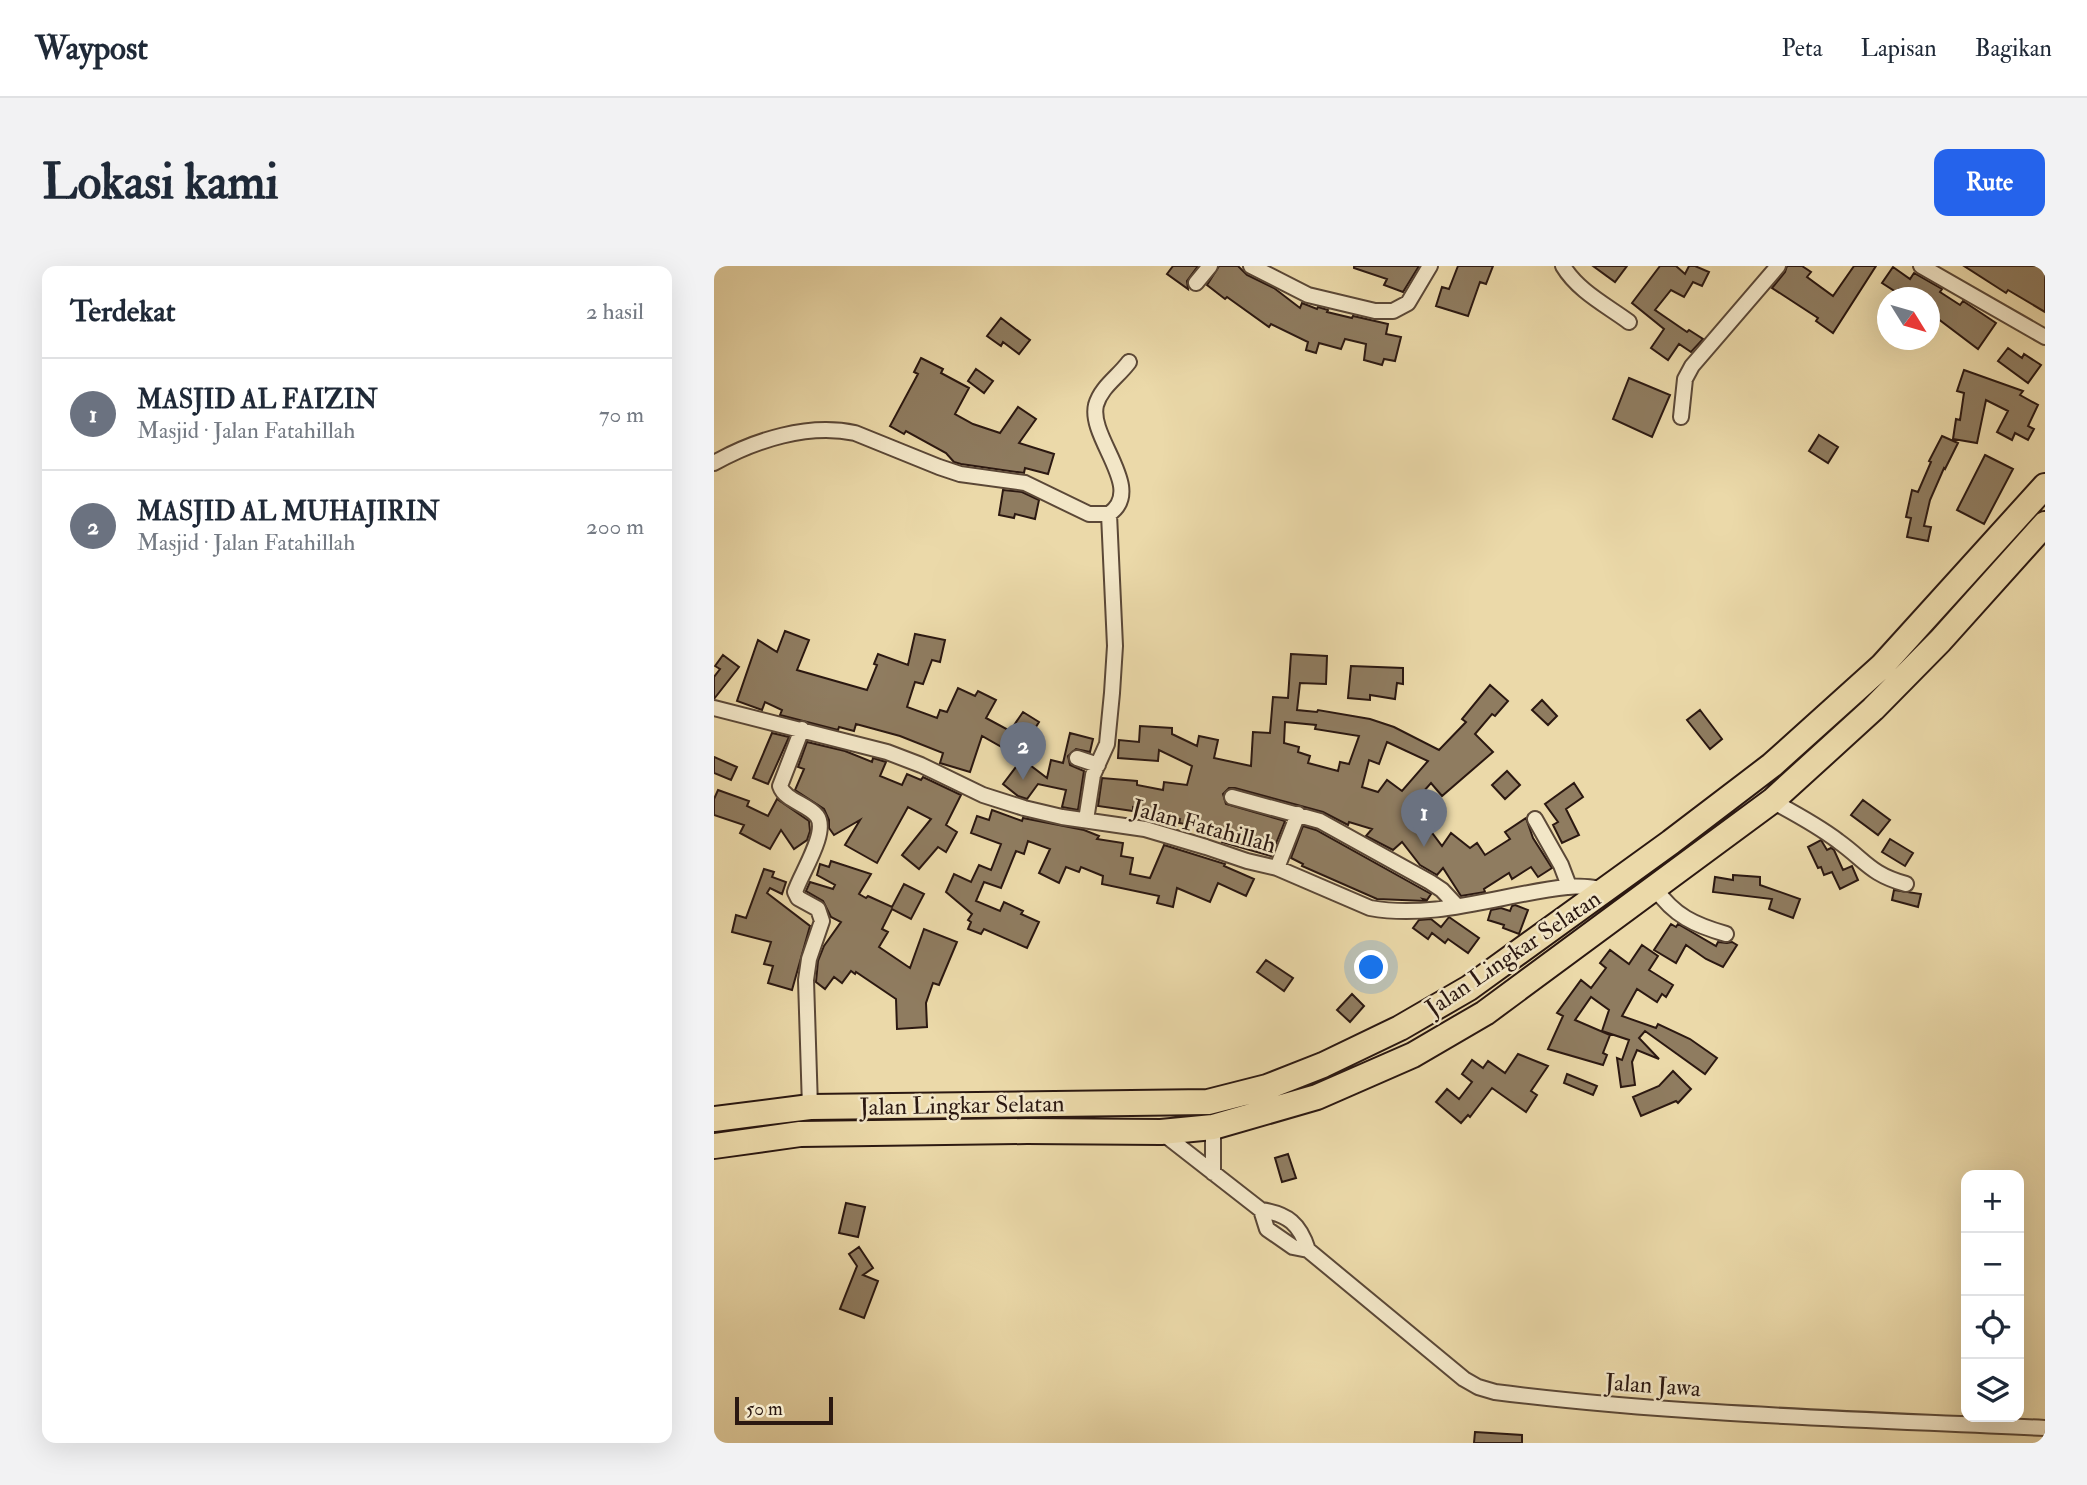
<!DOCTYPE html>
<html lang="id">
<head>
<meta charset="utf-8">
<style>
  body { margin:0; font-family:"IM FELL Double Pica",serif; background:#f2f2f3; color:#1f2937 }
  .controls { position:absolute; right:21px; bottom:21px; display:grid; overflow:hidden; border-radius:14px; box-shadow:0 7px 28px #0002 }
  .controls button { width:63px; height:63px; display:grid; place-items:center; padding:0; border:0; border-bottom:2px solid #e0e1e3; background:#fff; color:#1f2937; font:35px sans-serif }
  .compass { position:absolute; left:1163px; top:21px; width:63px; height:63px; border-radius:50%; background:#fff; box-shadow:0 7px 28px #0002; rotate:127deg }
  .scale { position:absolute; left:21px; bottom:18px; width:98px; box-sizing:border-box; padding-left:7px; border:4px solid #2b1811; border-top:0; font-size:19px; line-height:24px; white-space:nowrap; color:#2b1811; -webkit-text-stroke:5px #f2e6c7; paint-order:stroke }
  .you { position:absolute; left:658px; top:702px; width:24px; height:24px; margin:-18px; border:5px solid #fff; border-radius:50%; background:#1a73e8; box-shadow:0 0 0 10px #1a73e833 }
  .badge { display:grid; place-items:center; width:46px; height:46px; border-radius:50%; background:#2563eb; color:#fff; font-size:23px; font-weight:700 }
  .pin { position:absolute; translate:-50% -58px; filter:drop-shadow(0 2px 4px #0008) }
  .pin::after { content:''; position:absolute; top:37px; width:24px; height:21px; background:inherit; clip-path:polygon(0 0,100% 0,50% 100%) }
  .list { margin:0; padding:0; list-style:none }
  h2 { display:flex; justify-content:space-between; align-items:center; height:91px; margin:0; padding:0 28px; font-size:30px }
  h2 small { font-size:23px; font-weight:400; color:#747a83 }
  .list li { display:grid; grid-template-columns:46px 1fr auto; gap:21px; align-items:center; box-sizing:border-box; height:112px; padding:0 28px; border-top:2px solid #e0e1e3 }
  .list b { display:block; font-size:26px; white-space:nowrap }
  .list p { margin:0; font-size:23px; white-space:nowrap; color:#747a83 }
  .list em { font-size:23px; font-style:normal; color:#747a83 }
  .icon { flex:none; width:38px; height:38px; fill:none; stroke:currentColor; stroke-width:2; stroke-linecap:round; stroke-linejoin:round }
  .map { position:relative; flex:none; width:1331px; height:1177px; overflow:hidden; border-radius:14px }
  header { display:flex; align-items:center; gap:42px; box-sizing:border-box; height:98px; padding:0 35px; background:#fff; border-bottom:2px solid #e0e1e3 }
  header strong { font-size:33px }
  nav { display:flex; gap:38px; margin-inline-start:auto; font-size:24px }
  .intro { display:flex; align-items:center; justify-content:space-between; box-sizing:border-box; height:168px; padding:0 42px }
  h1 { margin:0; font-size:49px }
  .button { padding:18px 32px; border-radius:14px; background:#2563eb; color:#fff; font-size:24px; font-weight:700 }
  main { display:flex; gap:42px; padding:0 42px }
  aside { flex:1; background:#fff; border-radius:14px; box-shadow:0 7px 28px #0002 }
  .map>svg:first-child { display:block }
  .building { fill:#8f7c60; stroke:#2b1811; stroke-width:2; fill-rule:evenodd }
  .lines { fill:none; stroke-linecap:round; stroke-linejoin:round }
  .minor-casing { stroke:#5b4837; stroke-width:18 }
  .trunk-casing { stroke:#2b1811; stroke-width:28 }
  .minor { stroke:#f2e6c7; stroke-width:14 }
  .trunk { stroke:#ebd9a9; stroke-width:24 }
  .labels { text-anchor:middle; stroke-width:5; stroke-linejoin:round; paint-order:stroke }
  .street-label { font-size:24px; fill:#2b1811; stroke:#f2e6c7 }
</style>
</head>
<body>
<header>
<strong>Waypost</strong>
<nav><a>Peta</a><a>Lapisan</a><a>Bagikan</a></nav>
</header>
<div class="intro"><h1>Lokasi kami</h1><a class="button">Rute</a></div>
<main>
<aside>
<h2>Terdekat<small>2 hasil</small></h2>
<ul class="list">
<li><span class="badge" style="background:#6b7280">1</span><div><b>MASJID AL FAIZIN</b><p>Masjid · Jalan Fatahillah</p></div><em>70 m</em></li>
<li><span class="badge" style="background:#6b7280">2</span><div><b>MASJID AL MUHAJIRIN</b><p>Masjid · Jalan Fatahillah</p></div><em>200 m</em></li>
</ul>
</aside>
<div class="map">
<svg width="1331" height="1177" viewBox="0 0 1331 1177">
  <rect width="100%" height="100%" fill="#ebd9a9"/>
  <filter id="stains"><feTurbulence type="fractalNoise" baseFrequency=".00286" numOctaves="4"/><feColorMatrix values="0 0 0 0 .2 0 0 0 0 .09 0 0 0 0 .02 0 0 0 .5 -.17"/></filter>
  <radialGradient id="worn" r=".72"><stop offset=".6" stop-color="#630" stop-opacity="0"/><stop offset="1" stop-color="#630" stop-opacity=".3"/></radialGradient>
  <path class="building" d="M 459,0 L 484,0 L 473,15 L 474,23 L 453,8 Z
    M 505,0 L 524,0 L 533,9 L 560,22 L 586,42 L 588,37 L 603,43 L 604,41 L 614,44 L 613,46 L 638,52 L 639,50 L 674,58 L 672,68 L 687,71 L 681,95 L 670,93 L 668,99 L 650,94 L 652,78 L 631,73 L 627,83 L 605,77 L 602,87 L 592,84 L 594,76 L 557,58 L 555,61 L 513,31 L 511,33 L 493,19 Z
    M 640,0 L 705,0 L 689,26 L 670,19 L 673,13 L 640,2 Z
    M 744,0 L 779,0 L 772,18 L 766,16 L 754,50 L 722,40 L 728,21 L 735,23 Z
    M 879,0 L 913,0 L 901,16 Z
    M 946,0 L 962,0 L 971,8 L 975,0 L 981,0 L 995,6 L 988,20 L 979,16 L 970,31 L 957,24 L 941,44 L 973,66 L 975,64 L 989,73 L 977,86 L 965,78 L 954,94 L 937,82 L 950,63 L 918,37 Z
    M 1073,0 L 1088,0 L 1097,6 L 1093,11 L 1119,30 L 1140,0 L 1162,0 L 1119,67 L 1102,55 L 1104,52 L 1058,22 L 1071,6 Z
    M 1250,0 L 1331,0 L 1331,46 L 1294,24 L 1292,27 Z
    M 1179,1 L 1196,13 L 1200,7 L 1228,23 L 1226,26 L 1246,39 L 1249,35 L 1282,57 L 1264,83 L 1215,46 L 1215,32 L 1198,32 L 1185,23 L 1182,26 L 1168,17 Z
    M 287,52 L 316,74 L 305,88 L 289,76 L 287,80 L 273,70 Z
    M 1294,82 L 1308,92 L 1310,88 L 1327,99 L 1314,117 L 1284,95 Z
    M 207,92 L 229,103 L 227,107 L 255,122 L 241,148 L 259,158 L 286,167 L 304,141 L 322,153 L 305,177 L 340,188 L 334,208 L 311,202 L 310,207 L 247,198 L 240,196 L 232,187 L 192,165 L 190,168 L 176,160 L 204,108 L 200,106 Z
    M 262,103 L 279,115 L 270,127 L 254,115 Z
    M 1250,104 L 1309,125 L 1306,129 L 1324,139 L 1314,160 L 1320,163 L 1314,174 L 1301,167 L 1298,174 L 1283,166 L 1294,145 L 1272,134 L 1263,177 L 1239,173 L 1242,153 L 1246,154 L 1250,127 L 1243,125 Z
    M 915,112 L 956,129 L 938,171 L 899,153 Z
    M 1105,169 L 1124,181 L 1114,197 L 1095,185 Z
    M 1228,170 L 1244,177 L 1231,203 L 1230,202 L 1216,234 L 1210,260 L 1217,261 L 1214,275 L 1193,271 L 1197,252 L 1192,251 L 1198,224 L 1204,226 L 1217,196 L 1215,195 Z
    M 1271,189 L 1299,203 L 1270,258 L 1243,244 Z
    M 289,224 L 308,226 L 325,234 L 321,253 L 301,248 L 300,252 L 285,249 Z
    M 71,365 L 95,374 L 83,404 L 153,424 L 163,399 L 160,398 L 164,388 L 194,399 L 201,368 L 231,374 L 226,396 L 218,394 L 209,418 L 201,416 L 193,441 L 223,452 L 226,444 L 233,446 L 244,422 L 261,430 L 264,425 L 282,434 L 272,452 L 296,465 L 309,446 L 325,456 L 313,475 L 316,477 L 307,492 L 268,470 L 256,506 L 226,497 L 229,487 L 186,470 L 142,458 L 140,465 L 125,461 L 124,464 L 66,449 L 68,444 L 51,436 L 48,444 L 23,435 L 44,374 L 63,386 Z
    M 577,388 L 613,390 L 612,418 L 586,417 L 583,444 L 603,446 L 604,444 L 656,453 L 680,461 L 725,484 L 752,456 L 748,453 L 776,419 L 794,435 L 781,450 L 778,448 L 761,468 L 779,486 L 728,530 L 717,517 L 701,535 L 715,551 L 710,556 L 728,580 L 737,567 L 756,582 L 763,577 L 771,589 L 796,573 L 791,566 L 812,552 L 819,572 L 838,602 L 824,611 L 817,601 L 798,613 L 795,607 L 770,623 L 771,626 L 747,630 L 729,602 L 723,609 L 706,599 L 688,576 L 679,584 L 652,570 L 658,563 L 635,556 L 634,559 L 609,546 L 521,522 L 515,522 L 509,528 L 512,538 L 571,555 L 557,590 L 508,576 L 511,565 L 465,557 L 466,553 L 449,551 L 450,547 L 419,541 L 419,545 L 384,540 L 388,512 L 423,515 L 423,519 L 449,524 L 450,516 L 473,519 L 478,500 L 445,484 L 444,495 L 404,492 L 405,474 L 425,476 L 426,460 L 458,462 L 458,468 L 483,480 L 485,470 L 504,474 L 500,492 L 537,500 L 539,466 L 556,467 L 559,431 L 574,432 ZM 571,456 L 602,459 L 601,463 L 645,470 L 635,498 L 626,496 L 624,505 L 594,497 L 596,490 L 584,486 L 585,481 L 570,477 ZM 673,476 L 714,495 L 688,525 L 673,514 L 664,526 L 648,521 L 655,494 L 665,498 Z
    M 9,389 L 25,401 L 0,433 L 0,411 L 6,403 L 1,400 Z
    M 637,400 L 689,402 L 689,418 L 683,417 L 681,433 L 656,429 L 656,434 L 634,432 Z
    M 828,434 L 843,450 L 834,459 L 818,444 Z
    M 986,444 L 1008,473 L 996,483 L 973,454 Z
    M 58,467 L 75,471 L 54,518 L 39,512 Z
    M 356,467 L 379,473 L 376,486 L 362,483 L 354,490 L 356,499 L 370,505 L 364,544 L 348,541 L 352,524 L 324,518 L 313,533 L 304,530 L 289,518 L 308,493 L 333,512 L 337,494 L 349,497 Z
    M 93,476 L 131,485 L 158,496 L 159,492 L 172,496 L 166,510 L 188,519 L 193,508 L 207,514 L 209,511 L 247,529 L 232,559 L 243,566 L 232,586 L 224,581 L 205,603 L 188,589 L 217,553 L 194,541 L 163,597 L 131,579 L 146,554 L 120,569 L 115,562 L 115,554 L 110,543 L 81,524 L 90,503 L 84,501 Z
    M 0,491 L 23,501 L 17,514 L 0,507 Z
    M 793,505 L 806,519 L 791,533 L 778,519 Z
    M 860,517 L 869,531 L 852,543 L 865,569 L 848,577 L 839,559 L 844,556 L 831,538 Z
    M 4,524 L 35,535 L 33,540 L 54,550 L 63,533 L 95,555 L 96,565 L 93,574 L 80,583 L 67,564 L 56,583 L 26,567 L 30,559 L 0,549 L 0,533 Z
    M 1149,534 L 1176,554 L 1164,569 L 1137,549 Z
    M 278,544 L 308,555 L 309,552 L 370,564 L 385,570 L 383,573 L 409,577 L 407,590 L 419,592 L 416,608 L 436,612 L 450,579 L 511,598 L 510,600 L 540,613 L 532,630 L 504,617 L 496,636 L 463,622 L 459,641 L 443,637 L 445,630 L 388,618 L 389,610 L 367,601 L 365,606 L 352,601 L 345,617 L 325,607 L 336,583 L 314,575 L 310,588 L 302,585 L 287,622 L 270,616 L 262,635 L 286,645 L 290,636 L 309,645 L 307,648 L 325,656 L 313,682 L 270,663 L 267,668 L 254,663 L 257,656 L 254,654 L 258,648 L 232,626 L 240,608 L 257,616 L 265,599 L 277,604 L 287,578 L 257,567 L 263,550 L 275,554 Z
    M 589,560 L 602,564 L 717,628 L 713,634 L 709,633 L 711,635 L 663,633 L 588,600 L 589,598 L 577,592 Z
    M 1176,573 L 1199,587 L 1191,600 L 1168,586 Z
    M 1107,574 L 1113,584 L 1117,582 L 1120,584 L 1129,604 L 1138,600 L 1144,614 L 1126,623 L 1118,606 L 1110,609 L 1107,601 L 1104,602 L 1094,581 Z
    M 117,595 L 157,608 L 145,628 L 152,632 L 154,630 L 178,641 L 190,618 L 210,628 L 197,653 L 178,643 L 168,663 L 174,666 L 165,681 L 196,702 L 210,663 L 243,676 L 225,719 L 219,717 L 212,737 L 213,761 L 183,763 L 182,733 L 142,706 L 141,708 L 137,705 L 128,717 L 120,711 L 111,723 L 102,716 L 104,695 L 110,680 L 127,656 L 117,651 L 109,635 L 92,625 L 96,616 L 119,623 L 121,619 L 103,609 L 106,598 L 115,601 Z
    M 50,603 L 60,606 L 58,611 L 72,616 L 68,628 L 56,622 L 53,627 L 96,660 L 78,724 L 54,717 L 59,700 L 50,698 L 57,676 L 18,666 L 22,649 L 32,652 Z
    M 1019,609 L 1046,611 L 1046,619 L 1086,633 L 1079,652 L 1055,643 L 1058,633 L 999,626 L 1001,611 L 1019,614 Z
    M 1180,624 L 1207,628 L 1204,641 L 1178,634 Z
    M 801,639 L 814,644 L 805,668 L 789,662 L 790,659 L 774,654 L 777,644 L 787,642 L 796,645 L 798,640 Z
    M 735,651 L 765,672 L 754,687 L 734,673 L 731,677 L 718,667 L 714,673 L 699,662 L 705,654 L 717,653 L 727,661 Z
    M 957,658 L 962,661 L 964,658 L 1002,680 L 1004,676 L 1013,677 L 1018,676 L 1023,679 L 1009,701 L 992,693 L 972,679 L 962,697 L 940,684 Z
    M 928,679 L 944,690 L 935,704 L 959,719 L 952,731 L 948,728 L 943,736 L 923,723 L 908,750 L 942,762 L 944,758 L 976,773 L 1003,792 L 991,808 L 931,765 L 925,772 L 945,793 L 923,784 L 918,796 L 921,819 L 907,821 L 903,792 L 908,794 L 915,774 L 888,765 L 895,744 L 877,731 L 861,754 L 896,769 L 889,787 L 893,789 L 889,799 L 834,783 L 849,750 L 843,747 L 867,714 L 877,722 L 892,702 L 886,697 L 896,684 L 915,698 Z
    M 552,694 L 579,712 L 570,725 L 543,706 Z
    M 638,728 L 650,740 L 636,756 L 623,744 Z
    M 804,788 L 834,800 L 817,825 L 823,829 L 812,846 L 778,822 L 756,851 L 754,849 L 747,857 L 722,836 L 733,823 L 745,833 L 758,816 L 748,808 L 758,794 L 769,802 L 774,795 L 791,807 Z
    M 959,805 L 977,823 L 964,837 L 962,835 L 927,850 L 919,831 L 945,820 Z
    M 853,808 L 883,820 L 879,829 L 850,817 Z
    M 574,888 L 582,912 L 568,916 L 561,892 Z
    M 132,937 L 151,941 L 144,971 L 125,967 Z
    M 145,981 L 159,1002 L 149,1009 L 164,1015 L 150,1052 L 126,1043 L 143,1000 L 135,988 Z
    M 761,1166 L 808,1169 L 808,1177 L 760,1177 Z"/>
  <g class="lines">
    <g class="minor-casing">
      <path id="minor" d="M 537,0 L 594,29 L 661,45 L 679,45 L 694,37 L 716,0
        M 849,0 C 864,25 892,39 915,56
        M 1207,0 L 1331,71
        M 482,17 L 496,0
        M 967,151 L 971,113 L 978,100 L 1064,0
        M 0,197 C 41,174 94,157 141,167 L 225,201 L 246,208 L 311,217 L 375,248 L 395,248 C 432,223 374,172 382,139 C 387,121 404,111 415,96
        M 0,442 L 173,486 L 207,499 L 269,529 L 310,542 L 348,551 L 431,563 L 492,581 L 533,595 L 563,602 L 656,642 C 722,654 788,628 853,621 C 865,619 879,622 891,623
        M 88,463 L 66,520 C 71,535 94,538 103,550 C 115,566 86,609 81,626 L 84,632 L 104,643 L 108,655 L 95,693 L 92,714 L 96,841
        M 363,492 L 384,499
        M 518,531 L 606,555 L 716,616 L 728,624 L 743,640
        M 1058,535 C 1080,547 1103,559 1124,575 C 1152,595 1156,608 1192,618
        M 821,553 L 847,599 L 855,620
        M 372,554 L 379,509 L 393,478 L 398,427 L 401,380 L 395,248
        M 563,602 L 584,548
        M 941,622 C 960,650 981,659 1012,668
        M 447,866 L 547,944 C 574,948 586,958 594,984
        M 499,907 L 499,861
        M 547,944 L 553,963 L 579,981 L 594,984 L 750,1113 L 764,1121 L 781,1126 C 963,1149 1148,1153 1331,1162"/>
    </g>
    <g class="trunk-casing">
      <path id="trunk" d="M 0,853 L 96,841 L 494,836 L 553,821 L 609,799 L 686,762 L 755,722 L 957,576 L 1058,499 L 1168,400 L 1331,220
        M 0,880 L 86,868 L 313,865 L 447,866 L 499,861 L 603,831 L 699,789 L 771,747 L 1058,535 L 1159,443 L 1226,375 L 1331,258"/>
    </g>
    <use href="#minor" class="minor"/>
    <use href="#trunk" class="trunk"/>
  </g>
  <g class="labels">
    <g class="street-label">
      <text transform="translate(490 560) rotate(15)" y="8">Jalan Fatahillah</text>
      <text transform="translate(799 687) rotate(-34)" y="8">Jalan Lingkar Selatan</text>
      <text transform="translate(248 839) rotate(-1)" y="8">Jalan Lingkar Selatan</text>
      <text transform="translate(939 1119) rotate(4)" y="8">Jalan Jawa</text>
    </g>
  </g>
  <rect width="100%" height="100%" filter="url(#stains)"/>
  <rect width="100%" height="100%" fill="url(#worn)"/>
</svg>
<div class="controls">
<button>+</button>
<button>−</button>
<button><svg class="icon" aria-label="locate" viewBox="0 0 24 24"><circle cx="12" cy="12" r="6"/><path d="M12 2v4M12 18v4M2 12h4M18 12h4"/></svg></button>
<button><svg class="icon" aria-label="layers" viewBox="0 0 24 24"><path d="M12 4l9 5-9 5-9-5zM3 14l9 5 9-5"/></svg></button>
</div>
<svg class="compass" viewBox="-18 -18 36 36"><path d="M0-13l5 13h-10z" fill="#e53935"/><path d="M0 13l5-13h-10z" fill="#747a83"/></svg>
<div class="scale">50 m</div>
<div class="you"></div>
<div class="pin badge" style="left:710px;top:581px;background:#6b7280">1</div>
<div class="pin badge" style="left:309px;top:514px;background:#6b7280">2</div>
</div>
</main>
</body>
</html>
